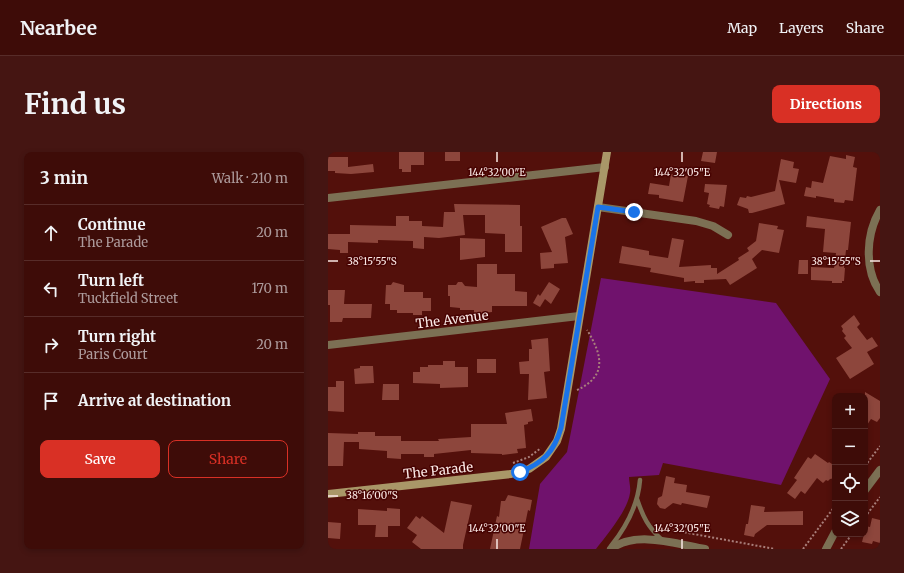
<!DOCTYPE html>
<html lang="en">
<head>
<meta charset="utf-8">
<style>
  body { margin:0; font-family:Merriweather,serif; background:#451512; color:#f1f3f6 }
  .controls { position:absolute; right:12px; bottom:12px; display:grid; overflow:hidden; border-radius:8px; box-shadow:0 2px 6px #0003 }
  .controls button { width:36px; height:36px; display:grid; place-items:center; padding:0; border:0; border-bottom:1px solid #572c29; background:#3e0c08; color:#f1f3f6; font:20px sans-serif }
  .stop { position:absolute; width:12px; height:12px; margin:-9px; border:3px solid #1a73e8; border-radius:50%; background:#fff }
  .stop.end { background:#1a73e8; border-color:#fff; box-shadow:0 1px 4px #0008 }
  .list { margin:0; padding:0; list-style:none }
  h2 { display:flex; justify-content:space-between; align-items:center; height:52px; margin:0; padding:0 16px; font-size:17px }
  h2 small { font-size:13px; font-weight:400; color:#ad9b9c }
  .list li { display:grid; grid-template-columns:26px 1fr auto; gap:12px; align-items:center; box-sizing:border-box; height:56px; padding:0 16px; border-top:1px solid #572c29 }
  .list b { display:block; font-size:15px; white-space:nowrap }
  .list p { margin:0; font-size:13px; white-space:nowrap; color:#ad9b9c }
  .list em { font-size:13px; font-style:normal; color:#ad9b9c }
  .actions { display:flex; gap:8px; padding:12px 16px }
  .actions a { flex:1; padding:9px 0; border:1px solid #d93025; border-radius:8px; text-align:center; font-size:14px; color:#d93025 }
  .actions .main { background:#d93025; color:#fff }
  .icon { flex:none; width:22px; height:22px; fill:none; stroke:currentColor; stroke-width:2; stroke-linecap:round; stroke-linejoin:round }
  .map { position:relative; flex:none; width:552px; height:397px; overflow:hidden; border-radius:8px }
  header { display:flex; align-items:center; gap:24px; box-sizing:border-box; height:56px; padding:0 20px; background:#3e0c08; border-bottom:1px solid #572c29 }
  header strong { font-size:19px }
  nav { display:flex; gap:22px; margin-inline-start:auto; font-size:14px }
  .intro { display:flex; align-items:center; justify-content:space-between; box-sizing:border-box; height:96px; padding:0 24px }
  h1 { margin:0; font-size:28px }
  .button { padding:10px 18px; border-radius:8px; background:#d93025; color:#fff; font-size:14px; font-weight:700 }
  main { display:flex; gap:24px; padding:0 24px }
  aside { flex:1; background:#3e0c08; border-radius:8px; box-shadow:0 2px 6px #0003 }
  .map>svg:first-child { display:block }
  .green { fill:#70126d }
  .building { fill:#8d463c }
  .lines { fill:none; stroke-linecap:round; stroke-linejoin:round }
  .path { stroke:#a97f7b; stroke-width:2; stroke-dasharray:2 2; stroke-linecap:butt }
  .service { stroke:#7c7054; stroke-width:4.5 }
  .minor { stroke:#7c7054; stroke-width:8 }
  .tertiary { stroke:#7c7054; stroke-width:8 }
  .secondary { stroke:#a99768; stroke-width:8 }
  .route { stroke:#1a73e8; stroke-width:5 }
  .ticks { fill:none; stroke:#fae8e5; stroke-width:1.5 }
  .labels { text-anchor:middle; stroke-width:3; stroke-linejoin:round; paint-order:stroke }
  .street-label { font-size:13px; fill:#fae8e5; stroke:#470302 }
  .ticks-label { font-size:10px; text-anchor:middle; fill:#fae8e5; stroke:#470302; stroke-width:3; stroke-linejoin:round; paint-order:stroke }
</style>
</head>
<body>
<header>
<strong>Nearbee</strong>
<nav><a>Map</a><a>Layers</a><a>Share</a></nav>
</header>
<div class="intro"><h1>Find us</h1><a class="button">Directions</a></div>
<main>
<aside>
<h2>3 min<small>Walk · 210 m</small></h2>
<ul class="list">
<li><svg class="icon" aria-label="ahead" viewBox="0 0 24 24"><path d="M12 20V5M6 11l6-6 6 6"/></svg><div><b>Continue</b><p>The Parade</p></div><em>20 m</em></li>
<li><svg class="icon" aria-label="left" viewBox="0 0 24 24"><path d="M17 20v-9H6M10 6l-5 5 5 5"/></svg><div><b>Turn left</b><p>Tuckfield Street</p></div><em>170 m</em></li>
<li><svg class="icon" aria-label="right" viewBox="0 0 24 24"><path d="M7 20v-9h11M14 6l5 5-5 5"/></svg><div><b>Turn right</b><p>Paris Court</p></div><em>20 m</em></li>
<li><svg class="icon" aria-label="arrive" viewBox="0 0 24 24"><path d="M6 21V4h12l-3 4 3 4H6"/></svg><div><b>Arrive at destination</b></div></li>
</ul>
<div class="actions"><a class="main">Save</a><a>Share</a></div>
</aside>
<div class="map">
<svg width="552" height="397" viewBox="0 0 552 397">
  <rect width="100%" height="100%" fill="#53100b"/>
  <path class="green" d="M 273,126 L 448,151 L 502,227 L 453,333 L 335,311 L 331,323 L 301,325 C 301,330 303,336 302,341 C 300,358 278,384 268,397 L 201,397 L 212,332 L 239,300 Z"/>
  <path class="building" d="M 71,0 L 96,0 L 96,13 L 83,13 L 83,20 L 74,20 L 74,17 L 71,17 Z
    M 117,0 L 132,0 L 132,9 L 117,9 Z
    M 375,0 L 389,0 L 387,11 L 373,9 Z
    M 518,3 L 527,5 L 525,15 L 529,16 L 525,49 L 517,48 L 516,51 L 506,50 L 506,47 L 488,44 L 488,46 L 476,44 L 478,35 L 483,36 L 484,29 L 495,31 L 502,4 L 518,7 Z
    M 0,5 L 20,5 L 20,15 L 45,12 L 46,20 L 23,22 L 7,21 L 7,19 L 0,19 Z
    M 453,7 L 466,10 L 465,16 L 471,17 L 468,31 L 451,28 L 457,52 L 424,61 L 421,61 L 420,57 L 409,53 L 412,45 L 418,46 L 419,44 L 423,45 L 447,39 Z
    M 343,22 L 360,24 L 355,50 L 331,46 L 331,43 L 320,42 L 322,31 L 341,34 Z
    M 377,32 L 399,33 L 396,55 L 392,54 L 391,57 L 381,55 L 382,53 L 379,52 L 381,41 L 376,40 Z
    M 126,52 L 192,53 L 192,74 L 194,74 L 194,100 L 177,100 L 177,82 L 157,81 L 157,63 L 135,63 L 137,83 L 111,86 L 96,85 L 96,97 L 85,96 L 85,89 L 50,88 L 50,91 L 20,90 L 20,101 L 12,101 L 12,98 L 0,97 L 0,82 L 22,82 L 22,73 L 68,74 L 68,64 L 81,64 L 81,69 L 94,69 L 94,74 L 115,75 L 116,60 L 127,60 Z
    M 479,64 L 523,70 L 520,98 L 518,98 L 516,116 L 517,116 L 516,129 L 514,129 L 514,131 L 504,131 L 504,129 L 483,128 L 483,115 L 506,116 L 508,101 L 495,100 L 497,77 L 478,75 Z
    M 234,66 L 238,66 L 245,82 L 237,85 L 240,111 L 226,112 L 226,116 L 213,117 L 212,101 L 224,100 L 213,75 Z
    M 431,71 L 450,74 L 449,77 L 456,78 L 451,101 L 434,98 L 424,107 L 429,116 L 402,133 L 398,127 L 376,128 L 376,131 L 367,131 L 367,129 L 356,130 L 356,126 L 322,120 L 323,116 L 291,111 L 294,94 L 321,99 L 321,103 L 340,106 L 344,86 L 356,88 L 351,115 L 383,113 L 383,116 L 389,116 L 389,122 L 411,108 L 410,106 L 421,99 L 419,96 L 428,89 Z
    M 132,86 L 157,87 L 157,105 L 132,108 Z
    M 471,108 L 480,108 L 480,122 L 470,122 Z
    M 149,112 L 169,112 L 169,122 L 187,122 L 187,139 L 199,140 L 199,154 L 164,154 L 164,160 L 146,162 L 146,158 L 132,158 L 132,156 L 122,155 L 122,144 L 120,144 L 120,133 L 128,133 L 130,130 L 134,130 L 137,134 L 149,135 Z
    M 65,130 L 76,133 L 76,140 L 95,140 L 95,146 L 103,146 L 103,159 L 94,159 L 94,163 L 85,163 L 85,161 L 69,161 L 69,158 L 62,158 L 62,152 L 57,152 L 58,133 L 63,133 Z
    M 221,130 L 232,137 L 223,152 L 217,147 L 212,155 L 205,151 L 210,142 L 212,144 Z
    M 0,138 L 17,138 L 16,152 L 44,152 L 43,166 L 15,166 L 14,170 L 2,170 L 2,153 L 0,153 Z
    M 526,163 L 532,172 L 529,175 L 539,188 L 544,185 L 550,194 L 539,200 L 546,212 L 522,227 L 508,206 L 524,196 L 516,186 L 518,184 L 514,179 L 515,177 L 513,174 Z
    M 220,186 L 222,219 L 216,220 L 219,246 L 200,248 L 201,222 L 192,222 L 191,210 L 201,209 L 201,197 L 204,197 L 203,188 Z
    M 149,207 L 168,207 L 168,221 L 149,221 Z
    M 115,209 L 127,209 L 127,215 L 140,215 L 140,235 L 112,236 L 112,232 L 85,231 L 85,220 L 92,220 L 92,215 L 100,215 L 100,213 L 115,213 Z
    M 32,214 L 45,214 L 46,231 L 27,232 L 26,217 L 32,216 Z
    M 8,229 L 16,229 L 16,260 L 0,259 L 0,235 L 8,235 Z
    M 55,232 L 71,232 L 71,248 L 54,248 Z
    M 537,240 L 552,249 L 552,266 L 549,270 L 543,267 L 537,276 Z
    M 203,257 L 205,269 L 200,270 L 200,272 L 196,273 L 198,296 L 189,297 L 190,301 L 174,303 L 174,302 L 143,301 L 143,298 L 106,302 L 106,305 L 96,305 L 96,302 L 73,302 L 73,307 L 59,306 L 59,299 L 31,297 L 31,290 L 16,290 L 15,314 L 0,314 L 0,281 L 30,282 L 30,280 L 47,280 L 47,284 L 73,284 L 73,289 L 111,289 L 110,287 L 143,285 L 143,272 L 179,272 L 177,261 Z
    M 487,302 L 500,311 L 501,310 L 507,314 L 507,326 L 502,327 L 500,329 L 498,328 L 495,331 L 489,326 L 477,342 L 473,339 L 467,347 L 459,341 L 469,328 L 466,326 L 480,305 L 483,307 Z
    M 338,324 L 347,326 L 346,331 L 359,333 L 358,340 L 382,344 L 379,356 L 354,351 L 353,353 L 345,351 L 337,357 L 332,356 L 329,352 L 330,346 L 334,344 Z
    M 180,343 L 204,348 L 202,359 L 200,358 L 192,397 L 162,397 L 169,364 L 171,365 L 173,349 L 177,349 Z
    M 123,349 L 144,353 L 135,393 L 135,397 L 93,397 L 84,390 L 89,383 L 79,376 L 88,364 L 92,367 L 94,364 L 116,381 Z
    M 423,353 L 437,355 L 436,360 L 475,359 L 475,373 L 439,373 L 427,382 L 426,385 L 416,383 L 418,372 L 420,372 Z
    M 59,356 L 72,357 L 72,374 L 60,374 L 60,385 L 47,385 L 48,373 L 30,373 L 30,357 L 59,359 Z
    M 544,366 L 552,368 L 552,391 L 545,389 L 544,392 L 534,390 L 536,382 L 537,382 L 537,374 L 542,375 Z
    M 0,370 L 13,371 L 12,387 L 0,386 Z"/>
  <g class="lines">
    <path class="path" d="M 249,238 C 280,224 274,202 259,178
      M 185,311 L 201,305 L 213,296
      M 537,314 L 552,294
      M 537,365 L 552,345
      M 333,376 L 447,397
      M 475,397 L 507,354
      M 513,397 L 524,382"/>
    <path class="service" d="M 309,347 C 315,365 320,375 334,388
      M 283,394 C 299,374 310,353 312,328"/>
    <path class="minor" d="M 0,46 L 277,15
      M 270,55 L 368,69 L 385,74 L 400,83
      M 552,58 C 538,82 536,117 552,140
      M 0,193 L 251,164
      M 537,338 L 552,318
      M 498,397 L 507,380"/>
    <path class="tertiary" d="M 283,397 C 307,378 349,392 377,397"/>
    <path class="secondary" d="M 0,342 L 183,322 L 201,317 L 218,305 L 229,289 L 233,277 L 279,0"/>
  </g>
  <g class="lines">
    <path class="route" d="M 192,320 C 215,311 226,300 233,276 L 270,55 L 306,60"/>
  </g>
  <path class="ticks" d="M 169,0 L 169,10M 354,0 L 354,10M 0,109 L 10,109M 542,109 L 552,109M 0,344 L 10,344M 169,387 L 169,397M 354,387 L 354,397"/>
  <g class="labels">
    <g class="street-label">
      <text transform="translate(124 167) rotate(-7)" y="5">The Avenue</text>
      <text transform="translate(110 318) rotate(-6)" y="5">The Parade</text>
    </g>
  </g>
  <g class="ticks-label">
    <text x="169" y="24">144°32'00"E</text>
    <text x="354" y="24">144°32'05"E</text>
    <text x="44" y="113">38°15'55"S</text>
    <text x="508" y="113">38°15'55"S</text>
    <text x="44" y="347">38°16'00"S</text>
    <text x="169" y="380">144°32'00"E</text>
    <text x="354" y="380">144°32'05"E</text>
  </g>
</svg>
<div class="controls">
<button>+</button>
<button>−</button>
<button><svg class="icon" aria-label="locate" viewBox="0 0 24 24"><circle cx="12" cy="12" r="6"/><path d="M12 2v4M12 18v4M2 12h4M18 12h4"/></svg></button>
<button><svg class="icon" aria-label="layers" viewBox="0 0 24 24"><path d="M12 4l9 5-9 5-9-5zM3 14l9 5 9-5"/></svg></button>
</div>
<div class="stop" style="left:192px;top:320px"></div>
<div class="stop end" style="left:306px;top:60px"></div>
</div>
</main>
</body>
</html>
